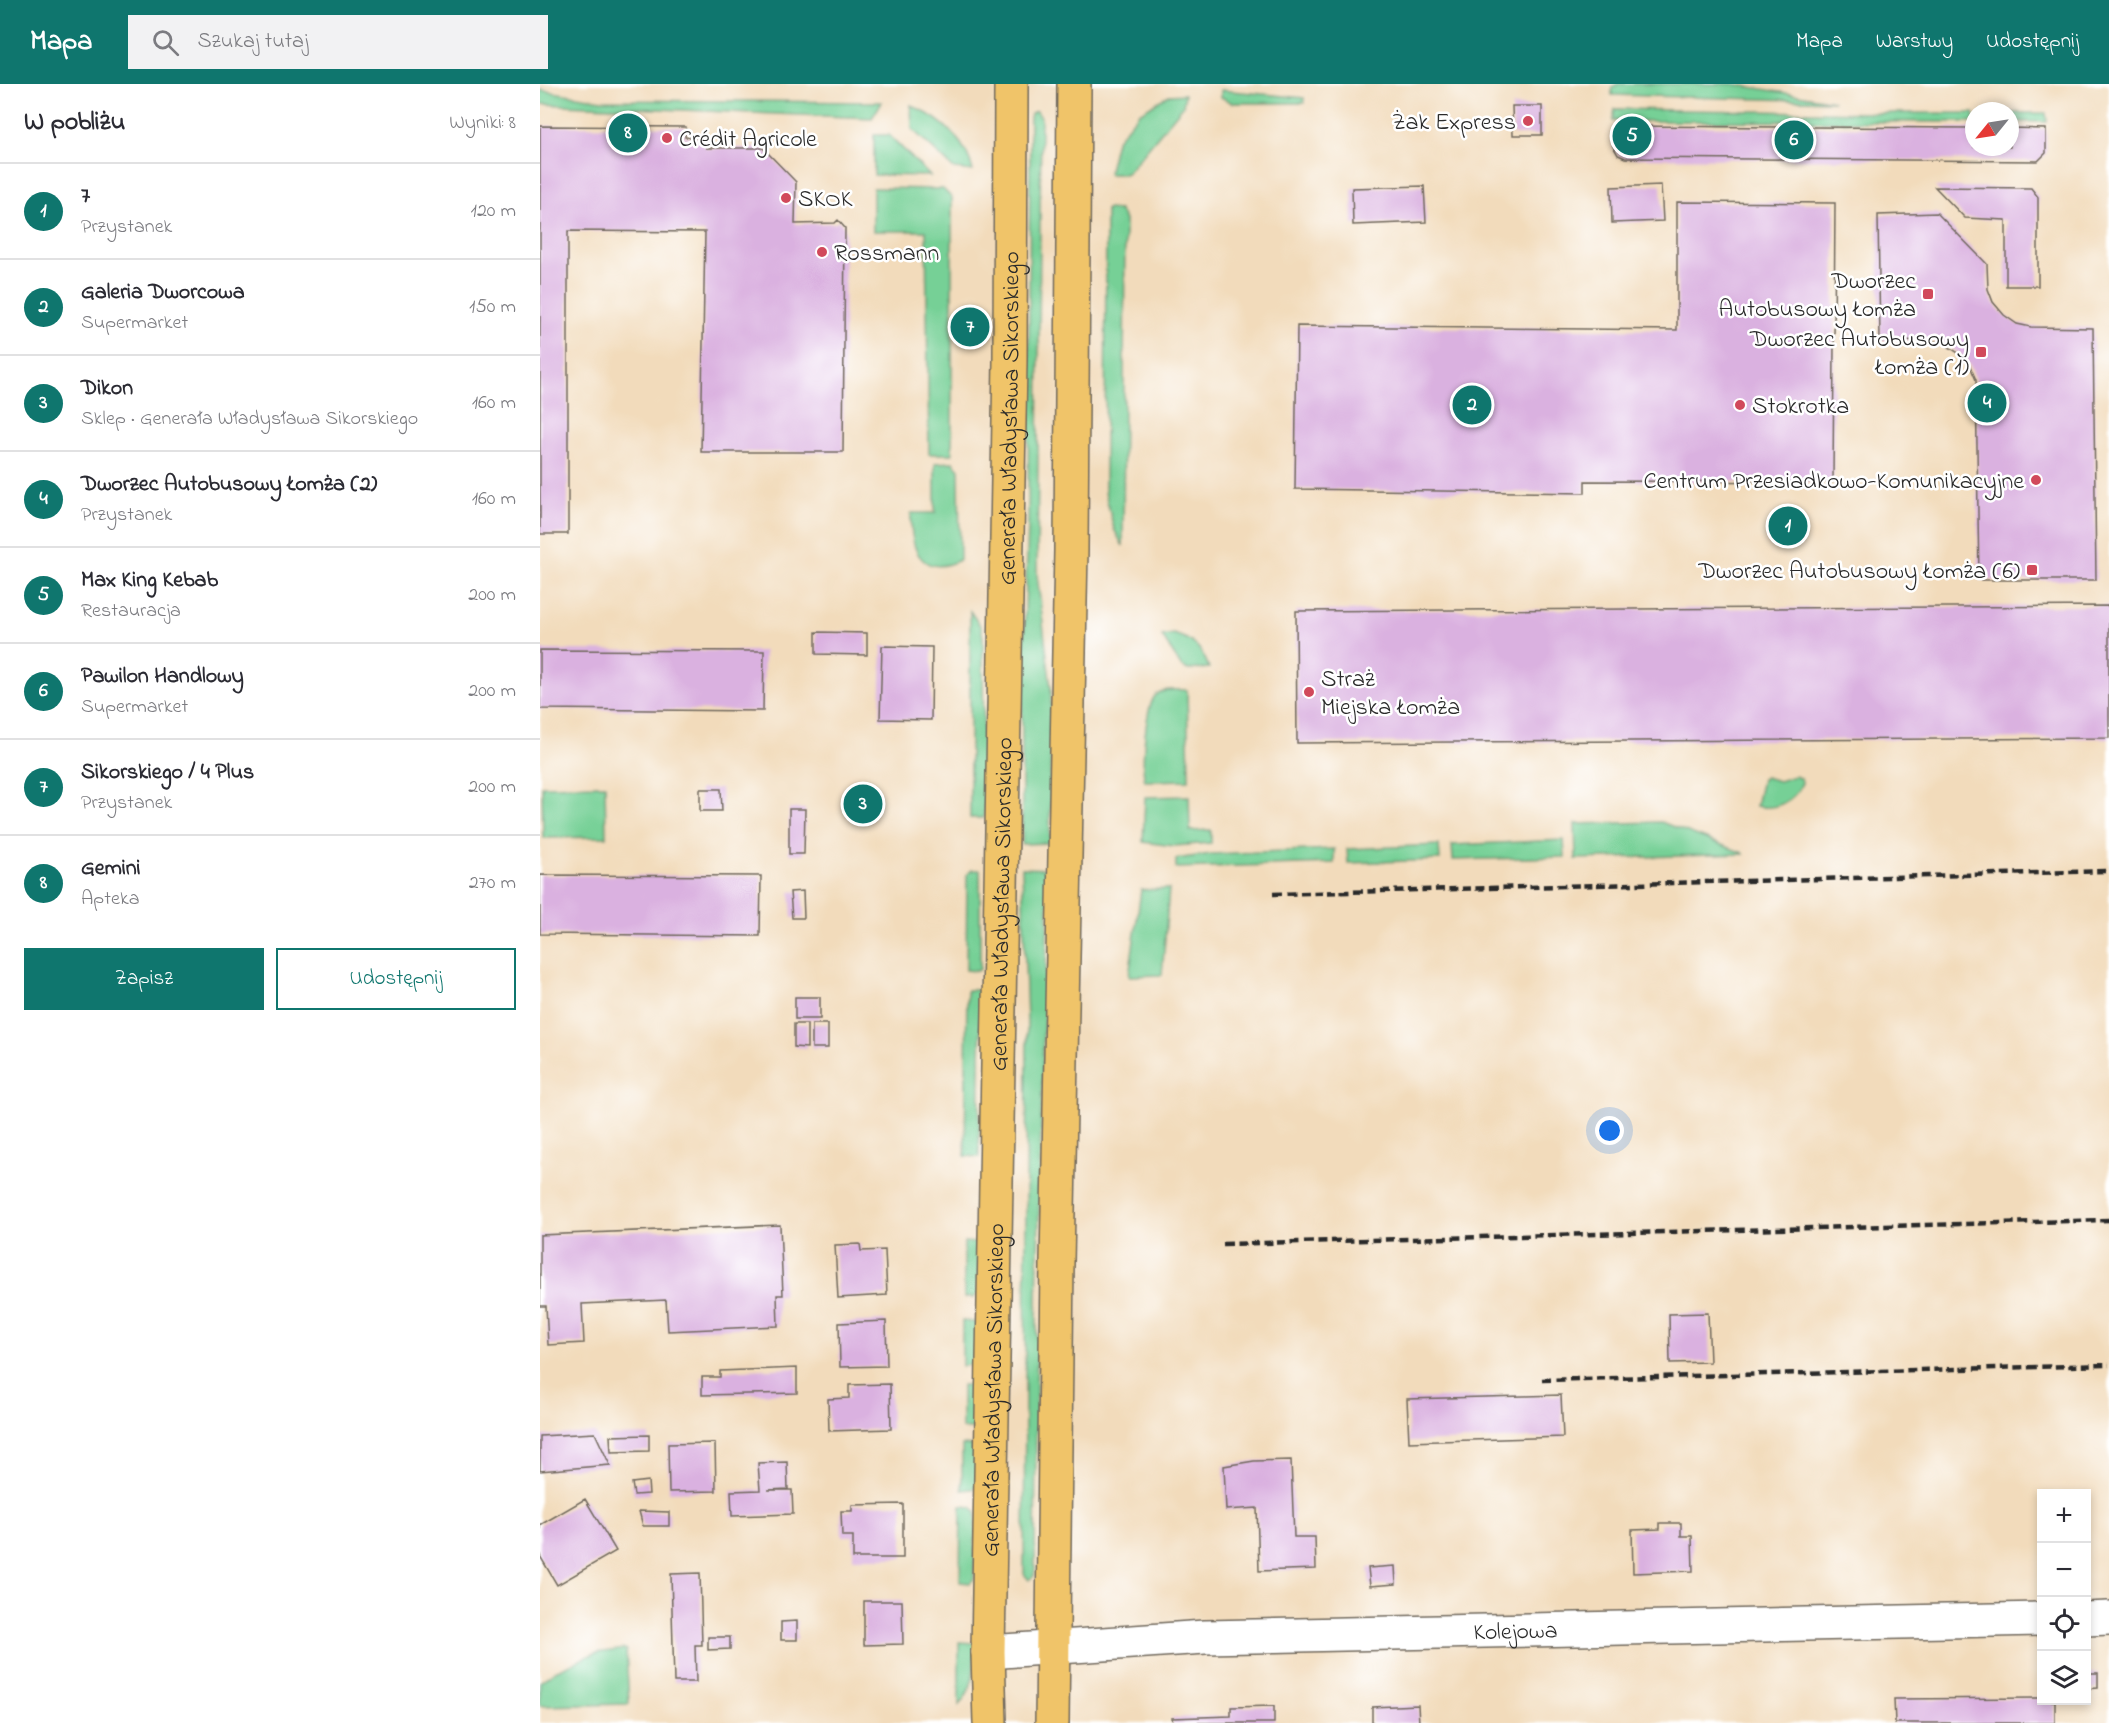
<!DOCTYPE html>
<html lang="pl">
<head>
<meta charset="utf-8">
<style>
  body { margin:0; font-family:"Indie Flower",sans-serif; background:#f2f2f3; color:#2b2b33 }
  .controls { position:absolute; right:18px; bottom:18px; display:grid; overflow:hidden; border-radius:0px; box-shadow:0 3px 9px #0003 }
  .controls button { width:54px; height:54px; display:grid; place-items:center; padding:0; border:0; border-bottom:2px solid #e1e1e2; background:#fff; color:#2b2b33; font:30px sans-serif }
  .compass { position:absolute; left:1425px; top:18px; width:54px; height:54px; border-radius:50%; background:#fff; box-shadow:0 3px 9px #0003; rotate:240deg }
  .you { position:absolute; left:1070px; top:1047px; width:21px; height:21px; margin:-15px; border:4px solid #fff; border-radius:50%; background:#1a73e8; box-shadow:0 0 0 9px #1a73e833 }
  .badge { display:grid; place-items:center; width:39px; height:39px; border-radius:50%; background:#0f766e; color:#fff; font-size:20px; font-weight:700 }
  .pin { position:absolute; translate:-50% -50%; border:3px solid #fff; box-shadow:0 2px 6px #0006 }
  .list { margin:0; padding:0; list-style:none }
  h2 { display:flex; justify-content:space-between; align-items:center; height:78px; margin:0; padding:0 24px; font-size:26px }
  h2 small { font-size:20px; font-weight:400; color:#7c7c81 }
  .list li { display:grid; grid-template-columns:39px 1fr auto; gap:18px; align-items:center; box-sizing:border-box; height:96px; padding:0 24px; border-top:2px solid #e1e1e2 }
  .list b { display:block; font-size:22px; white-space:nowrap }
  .list p { margin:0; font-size:20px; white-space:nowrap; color:#7c7c81 }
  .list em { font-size:20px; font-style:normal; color:#7c7c81 }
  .actions { display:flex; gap:12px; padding:18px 24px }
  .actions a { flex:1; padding:14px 0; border:2px solid #0f766e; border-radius:0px; text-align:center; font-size:21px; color:#0f766e }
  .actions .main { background:#0f766e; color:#fff }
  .icon { flex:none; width:33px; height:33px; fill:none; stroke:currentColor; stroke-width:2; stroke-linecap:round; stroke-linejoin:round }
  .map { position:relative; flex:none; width:1569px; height:1639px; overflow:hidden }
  header { display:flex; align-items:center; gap:36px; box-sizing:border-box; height:84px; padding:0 30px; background:#0f766e; color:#fff }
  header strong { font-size:28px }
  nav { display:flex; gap:33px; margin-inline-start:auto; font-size:21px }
  .search { width:420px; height:54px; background:#f2f2f3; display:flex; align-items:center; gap:15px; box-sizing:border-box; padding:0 21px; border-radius:0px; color:#7c7c81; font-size:22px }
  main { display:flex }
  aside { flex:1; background:#fff }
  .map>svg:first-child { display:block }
  .green { fill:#76d096; stroke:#507e60; stroke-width:1.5 }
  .building { fill:#dab1e0 }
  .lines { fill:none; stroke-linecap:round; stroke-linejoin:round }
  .minor-casing { stroke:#71695d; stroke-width:36 }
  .major-casing { stroke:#71695d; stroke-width:36 }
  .minor { stroke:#fff; stroke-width:33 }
  .major { stroke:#f0c469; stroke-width:33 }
  .rail { stroke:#2b2b2b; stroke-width:4.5; stroke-dasharray:9 4.5; stroke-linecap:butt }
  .poi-dot { fill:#d1495b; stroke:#fff; stroke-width:2 }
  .labels { text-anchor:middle; stroke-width:5; stroke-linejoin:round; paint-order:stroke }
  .poi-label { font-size:24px; fill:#2b2b2b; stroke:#fff; text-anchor:end }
  .street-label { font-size:24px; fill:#2b2b2b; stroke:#fff }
</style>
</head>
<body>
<header>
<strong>Mapa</strong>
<div class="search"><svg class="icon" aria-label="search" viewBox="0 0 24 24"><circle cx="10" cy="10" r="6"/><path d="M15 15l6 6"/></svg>Szukaj tutaj</div>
<nav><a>Mapa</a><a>Warstwy</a><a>Udostępnij</a></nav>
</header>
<main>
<aside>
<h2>W pobliżu<small>Wyniki: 8</small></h2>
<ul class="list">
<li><span class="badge">1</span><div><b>7</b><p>Przystanek</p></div><em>120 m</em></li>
<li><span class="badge">2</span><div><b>Galeria Dworcowa</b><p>Supermarket</p></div><em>150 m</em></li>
<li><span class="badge">3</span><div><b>Dikon</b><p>Sklep · Generała Władysława Sikorskiego</p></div><em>160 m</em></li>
<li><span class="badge">4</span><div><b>Dworzec Autobusowy Łomża (2)</b><p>Przystanek</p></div><em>160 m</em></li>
<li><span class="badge">5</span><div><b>Max King Kebab</b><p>Restauracja</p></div><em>200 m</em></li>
<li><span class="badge">6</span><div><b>Pawilon Handlowy</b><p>Supermarket</p></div><em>200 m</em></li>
<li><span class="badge">7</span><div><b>Sikorskiego / 4 Plus</b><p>Przystanek</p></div><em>200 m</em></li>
<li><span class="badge">8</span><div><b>Gemini</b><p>Apteka</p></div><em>270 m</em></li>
</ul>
<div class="actions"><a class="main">Zapisz</a><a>Udostępnij</a></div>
</aside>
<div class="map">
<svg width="1569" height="1639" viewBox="0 0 1569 1639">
  <rect width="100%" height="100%" fill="#fff"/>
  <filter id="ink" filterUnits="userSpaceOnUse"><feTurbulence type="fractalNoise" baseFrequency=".0167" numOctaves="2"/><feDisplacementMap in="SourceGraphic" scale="12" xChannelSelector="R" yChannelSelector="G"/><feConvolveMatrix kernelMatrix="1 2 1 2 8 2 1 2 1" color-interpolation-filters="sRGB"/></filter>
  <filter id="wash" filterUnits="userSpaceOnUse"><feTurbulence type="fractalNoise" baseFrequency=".008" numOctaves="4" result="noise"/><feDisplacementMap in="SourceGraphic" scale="24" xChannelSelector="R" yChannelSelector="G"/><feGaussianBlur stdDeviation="1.35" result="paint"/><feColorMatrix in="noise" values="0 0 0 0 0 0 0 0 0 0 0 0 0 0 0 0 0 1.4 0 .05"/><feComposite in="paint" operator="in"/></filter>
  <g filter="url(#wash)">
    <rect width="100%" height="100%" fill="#f2dbbb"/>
    <path class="green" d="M 1078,0 L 1192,0 L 1294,17 L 1072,11 L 1072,3 Z
      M 0,6 L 62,16 L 342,18 L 332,34 L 0,20 Z
      M 681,6 L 764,14 L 764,19 L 692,19 L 681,13 Z
      M 645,10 L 643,22 L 588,88 L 584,90 L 568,90 L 576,57 L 599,29 L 629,11 Z
      M 371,21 C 399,34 426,55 433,87 L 414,85 L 372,45 Z
      M 1075,25 L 1333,29 L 1434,29 L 1434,38 L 1073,37 Z
      M 496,27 L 501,33 L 497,491 L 511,604 L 510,759 L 482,760 L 482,614 L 488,440 L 490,34 L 491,29 Z
      M 1470,29 L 1506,29 L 1507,38 L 1470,38 Z
      M 334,51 L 349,51 L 390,92 L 334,91 Z
      M 333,104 L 403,105 L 412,114 L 412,370 L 389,370 L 386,147 L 333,147 Z
      M 566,125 L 579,126 L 585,136 L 583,462 L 574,445 L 565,408 Z
      M 413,378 L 419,385 L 420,476 C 379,495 370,463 371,429 L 395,429 L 395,379 Z
      M 430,527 L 441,543 L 443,553 L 444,734 L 430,734 Z
      M 633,550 C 653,555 662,564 669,584 L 648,586 L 641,582 L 622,552 Z
      M 647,606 L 649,696 L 605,697 C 601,684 605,621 616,611 C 623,604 637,606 647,606 Z
      M 1255,692 L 1261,695 L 1262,699 C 1255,717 1234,727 1216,722 L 1222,695 L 1225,693 L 1239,697 Z
      M 65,701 L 66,753 L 3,754 L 2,702 Z
      M 649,712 L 650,747 L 671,746 L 671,759 L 634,762 L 603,758 L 605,713 Z
      M 1121,738 L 1203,769 L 1204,770 L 1036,775 L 1035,740 Z
      M 1024,756 L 1025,773 L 913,776 L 912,761 Z
      M 899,761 L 900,776 L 808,779 L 807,765 Z
      M 794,765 L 794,779 L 636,784 L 636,775 L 671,770 Z
      M 482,784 L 510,785 L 503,957 L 497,1216 L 495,1485 L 494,1492 L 489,1496 L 484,1490 L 484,1484 L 487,938 Z
      M 432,786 L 440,786 L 440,885 L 437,887 L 426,886 L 427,790 Z
      M 629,805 L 622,891 L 589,892 L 601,806 Z
      M 427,906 L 437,906 L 441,910 L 439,1073 L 425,1072 Z
      M 424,1158 L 437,1159 L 440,1163 L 439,1210 L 434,1213 L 424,1213 Z
      M 422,1237 L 435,1238 L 438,1241 L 437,1278 L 432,1281 L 422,1282 Z
      M 422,1301 L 435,1301 L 438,1305 L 437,1342 L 433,1345 L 422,1345 Z
      M 422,1361 L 434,1362 L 438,1365 L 437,1403 L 432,1405 L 422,1406 Z
      M 421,1422 L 432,1423 L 436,1428 L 434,1495 L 430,1499 L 420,1498 Z
      M 419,1558 L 435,1559 C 434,1582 436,1603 419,1621 Z
      M 86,1565 L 89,1620 L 0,1622 L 0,1598 L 15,1587 L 55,1569 Z"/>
    <g id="blocks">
      <path class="building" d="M 972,22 L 1002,22 L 1002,51 L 973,51 Z
        M 0,42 L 146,43 L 145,53 L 166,54 L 166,64 L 223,64 L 256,98 L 255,140 L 295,139 L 298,136 L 305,144 L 303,368 L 161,368 L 165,148 L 28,147 L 28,450 L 0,450 Z
        M 1074,42 L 1434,44 L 1434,63 L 1470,63 L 1470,44 L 1506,45 L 1506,69 L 1498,77 L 1085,74 L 1078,71 L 1073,62 Z
        M 1121,101 L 1123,137 L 1072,139 L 1071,103 Z
        M 884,102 L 886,138 L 813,141 L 812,104 Z
        M 1395,103 L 1491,104 L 1498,113 L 1498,202 L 1466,202 L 1466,136 L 1425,134 Z
        M 1137,118 L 1295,119 L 1293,398 L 1045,397 L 1045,409 L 755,405 L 757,242 L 1137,246 Z
        M 1397,129 L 1447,180 L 1448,205 L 1453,218 L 1464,231 L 1477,240 L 1491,243 L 1553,244 L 1556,496 L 1439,496 L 1436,296 L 1430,282 L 1420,270 L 1403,259 L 1388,256 L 1340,257 L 1338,131 Z
        M 1569,522 L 1569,654 L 757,659 L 756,527 Z
        M 276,548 L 327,549 L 327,571 L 276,570 Z
        M 342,562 L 392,563 L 391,636 L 340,635 Z
        M 0,566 L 224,567 L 223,627 L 0,625 Z
        M 160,705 L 181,705 L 182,727 L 160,727 Z
        M 249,725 L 265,725 L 264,770 L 249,770 Z
        M 0,791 L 221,792 L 220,852 L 0,850 Z
        M 263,807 L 264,834 L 252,834 L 250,808 Z
        M 255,913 L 280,913 L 280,935 L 255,935 Z
        M 254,940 L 267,940 L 267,964 L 254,963 Z
        M 272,940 L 288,940 L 288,964 L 272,964 Z
        M 240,1141 L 243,1211 L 237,1211 L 238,1242 L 128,1247 L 126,1216 L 42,1220 L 44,1259 L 8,1261 L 6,1222 L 0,1222 L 0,1151 Z
        M 320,1160 L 321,1167 L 345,1166 L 347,1211 L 298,1214 L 295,1161 Z
        M 1168,1229 L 1170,1278 L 1130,1279 L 1129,1230 Z
        M 346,1237 L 347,1282 L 300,1283 L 299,1239 Z
        M 257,1284 L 257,1309 L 162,1311 L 162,1293 L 180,1293 L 180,1287 Z
        M 350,1300 L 351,1345 L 289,1347 L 288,1315 L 309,1314 L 309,1301 Z
        M 1021,1311 L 1023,1353 L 869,1358 L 867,1315 Z
        M 55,1349 L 70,1381 L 0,1387 L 0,1352 Z
        M 109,1351 L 109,1367 L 71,1368 L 70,1352 Z
        M 175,1359 L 176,1407 L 129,1408 L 128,1360 Z
        M 751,1376 L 754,1453 L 775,1453 L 776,1485 L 719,1487 L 717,1424 L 686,1426 L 684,1382 L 714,1377 Z
        M 247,1378 L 248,1405 L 228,1406 L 252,1406 L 253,1430 L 192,1432 L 191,1407 L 220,1406 L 218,1379 Z
        M 108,1397 L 109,1410 L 94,1411 L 92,1399 Z
        M 45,1415 L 76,1467 L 17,1501 L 0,1472 L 0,1441 Z
        M 363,1420 L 363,1474 L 313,1474 L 313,1452 L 302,1452 L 301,1427 L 312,1427 L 312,1421 Z
        M 99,1427 L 129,1428 L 129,1442 L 103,1442 Z
        M 1120,1439 L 1141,1439 L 1141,1452 L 1152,1452 L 1153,1487 L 1093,1489 L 1092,1446 L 1120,1445 Z
        M 855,1482 L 856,1500 L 830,1502 L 828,1484 Z
        M 160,1489 L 162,1561 L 155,1561 L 156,1598 L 134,1598 L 131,1490 Z
        M 324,1517 L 362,1517 L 363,1560 L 324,1561 Z
        M 257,1537 L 257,1556 L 241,1556 L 241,1538 Z
        M 168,1553 L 190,1553 L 190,1565 L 168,1566 Z
        M 1546,1589 L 1558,1589 L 1558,1604 L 1546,1605 Z
        M 1502,1614 L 1502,1617 L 1515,1617 L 1515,1639 L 1355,1639 L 1354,1615 Z
        M 878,1621 L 879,1639 L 832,1639 L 832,1623 Z
        M 734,1622 L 734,1639 L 633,1639 L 632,1634 L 691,1632 L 691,1623 Z"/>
    </g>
  </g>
  <g filter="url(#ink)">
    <use href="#blocks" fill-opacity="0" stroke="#71695d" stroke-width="1.5"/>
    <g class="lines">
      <g class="minor-casing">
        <g id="minor">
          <path d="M 1546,1535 L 1569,1534"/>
          <path id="s1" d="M 448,1568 L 665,1553 L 1502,1535"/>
        </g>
      </g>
      <g class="major-casing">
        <g id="major">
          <path id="s2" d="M 450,1639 L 448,1568 L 470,277 L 471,0"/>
          <path d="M 512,1639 L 517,1178 L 531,466 L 534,0"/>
        </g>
      </g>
      <use href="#minor" class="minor"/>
      <use href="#major" class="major"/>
      <path class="rail" d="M 733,810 L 1569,787
        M 683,1160 L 1569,1136
        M 1002,1296 L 1569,1281"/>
    </g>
  </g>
  <g class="poi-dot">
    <circle cx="988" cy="37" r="6"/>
    <circle cx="127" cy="54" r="6"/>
    <circle cx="246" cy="114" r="6"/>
    <circle cx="282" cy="168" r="6"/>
    <rect x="1382" y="204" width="12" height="12" rx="3"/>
    <rect x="1435" y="262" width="12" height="12" rx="3"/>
    <circle cx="1200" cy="321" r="6"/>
    <circle cx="1496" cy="396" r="6"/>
    <rect x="1486" y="480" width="12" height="12" rx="3"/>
    <circle cx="769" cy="608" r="6"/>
  </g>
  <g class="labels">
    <g class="poi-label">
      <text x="976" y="45">Żak Express</text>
      <text x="139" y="62" text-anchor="start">Crédit Agricole</text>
      <text x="258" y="122" text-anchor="start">SKOK</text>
      <text x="294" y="176" text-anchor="start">Rossmann</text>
      <text x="1376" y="204">Dworzec<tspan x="1376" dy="28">Autobusowy Łomża</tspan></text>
      <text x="1429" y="262">Dworzec Autobusowy<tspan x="1429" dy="28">Łomża (1)</tspan></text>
      <text x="1212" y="329" text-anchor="start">Stokrotka</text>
      <text x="1484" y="404">Centrum Przesiadkowo-Komunikacyjne</text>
      <text x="1480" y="494">Dworzec Autobusowy Łomża (6)</text>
      <text x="781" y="602" text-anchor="start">Straż<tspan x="781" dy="28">Miejska Łomża</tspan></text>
    </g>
    <g class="street-label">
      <text dy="8" stroke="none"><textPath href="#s2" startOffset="1305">Generała Władysława Sikorskiego</textPath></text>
      <text dy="8" stroke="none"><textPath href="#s2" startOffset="819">Generała Władysława Sikorskiego</textPath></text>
      <text dy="8" stroke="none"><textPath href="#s2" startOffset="333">Generała Władysława Sikorskiego</textPath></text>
      <text dy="8" stroke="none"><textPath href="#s1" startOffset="528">Kolejowa</textPath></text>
    </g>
  </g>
</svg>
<div class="controls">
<button>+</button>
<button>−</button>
<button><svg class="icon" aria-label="locate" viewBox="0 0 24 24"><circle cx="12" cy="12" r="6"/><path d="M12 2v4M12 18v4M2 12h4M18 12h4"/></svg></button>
<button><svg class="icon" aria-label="layers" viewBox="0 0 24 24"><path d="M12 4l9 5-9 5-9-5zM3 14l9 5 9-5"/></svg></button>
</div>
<svg class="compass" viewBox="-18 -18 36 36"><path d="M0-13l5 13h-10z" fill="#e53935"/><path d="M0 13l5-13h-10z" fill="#7c7c81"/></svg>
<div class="you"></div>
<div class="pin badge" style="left:1248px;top:442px">1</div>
<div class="pin badge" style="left:932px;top:321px">2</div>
<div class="pin badge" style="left:323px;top:720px">3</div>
<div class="pin badge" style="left:1447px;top:319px">4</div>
<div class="pin badge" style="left:1092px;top:52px">5</div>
<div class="pin badge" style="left:1254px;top:56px">6</div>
<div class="pin badge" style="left:430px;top:243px">7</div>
<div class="pin badge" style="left:88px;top:49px">8</div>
</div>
</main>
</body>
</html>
